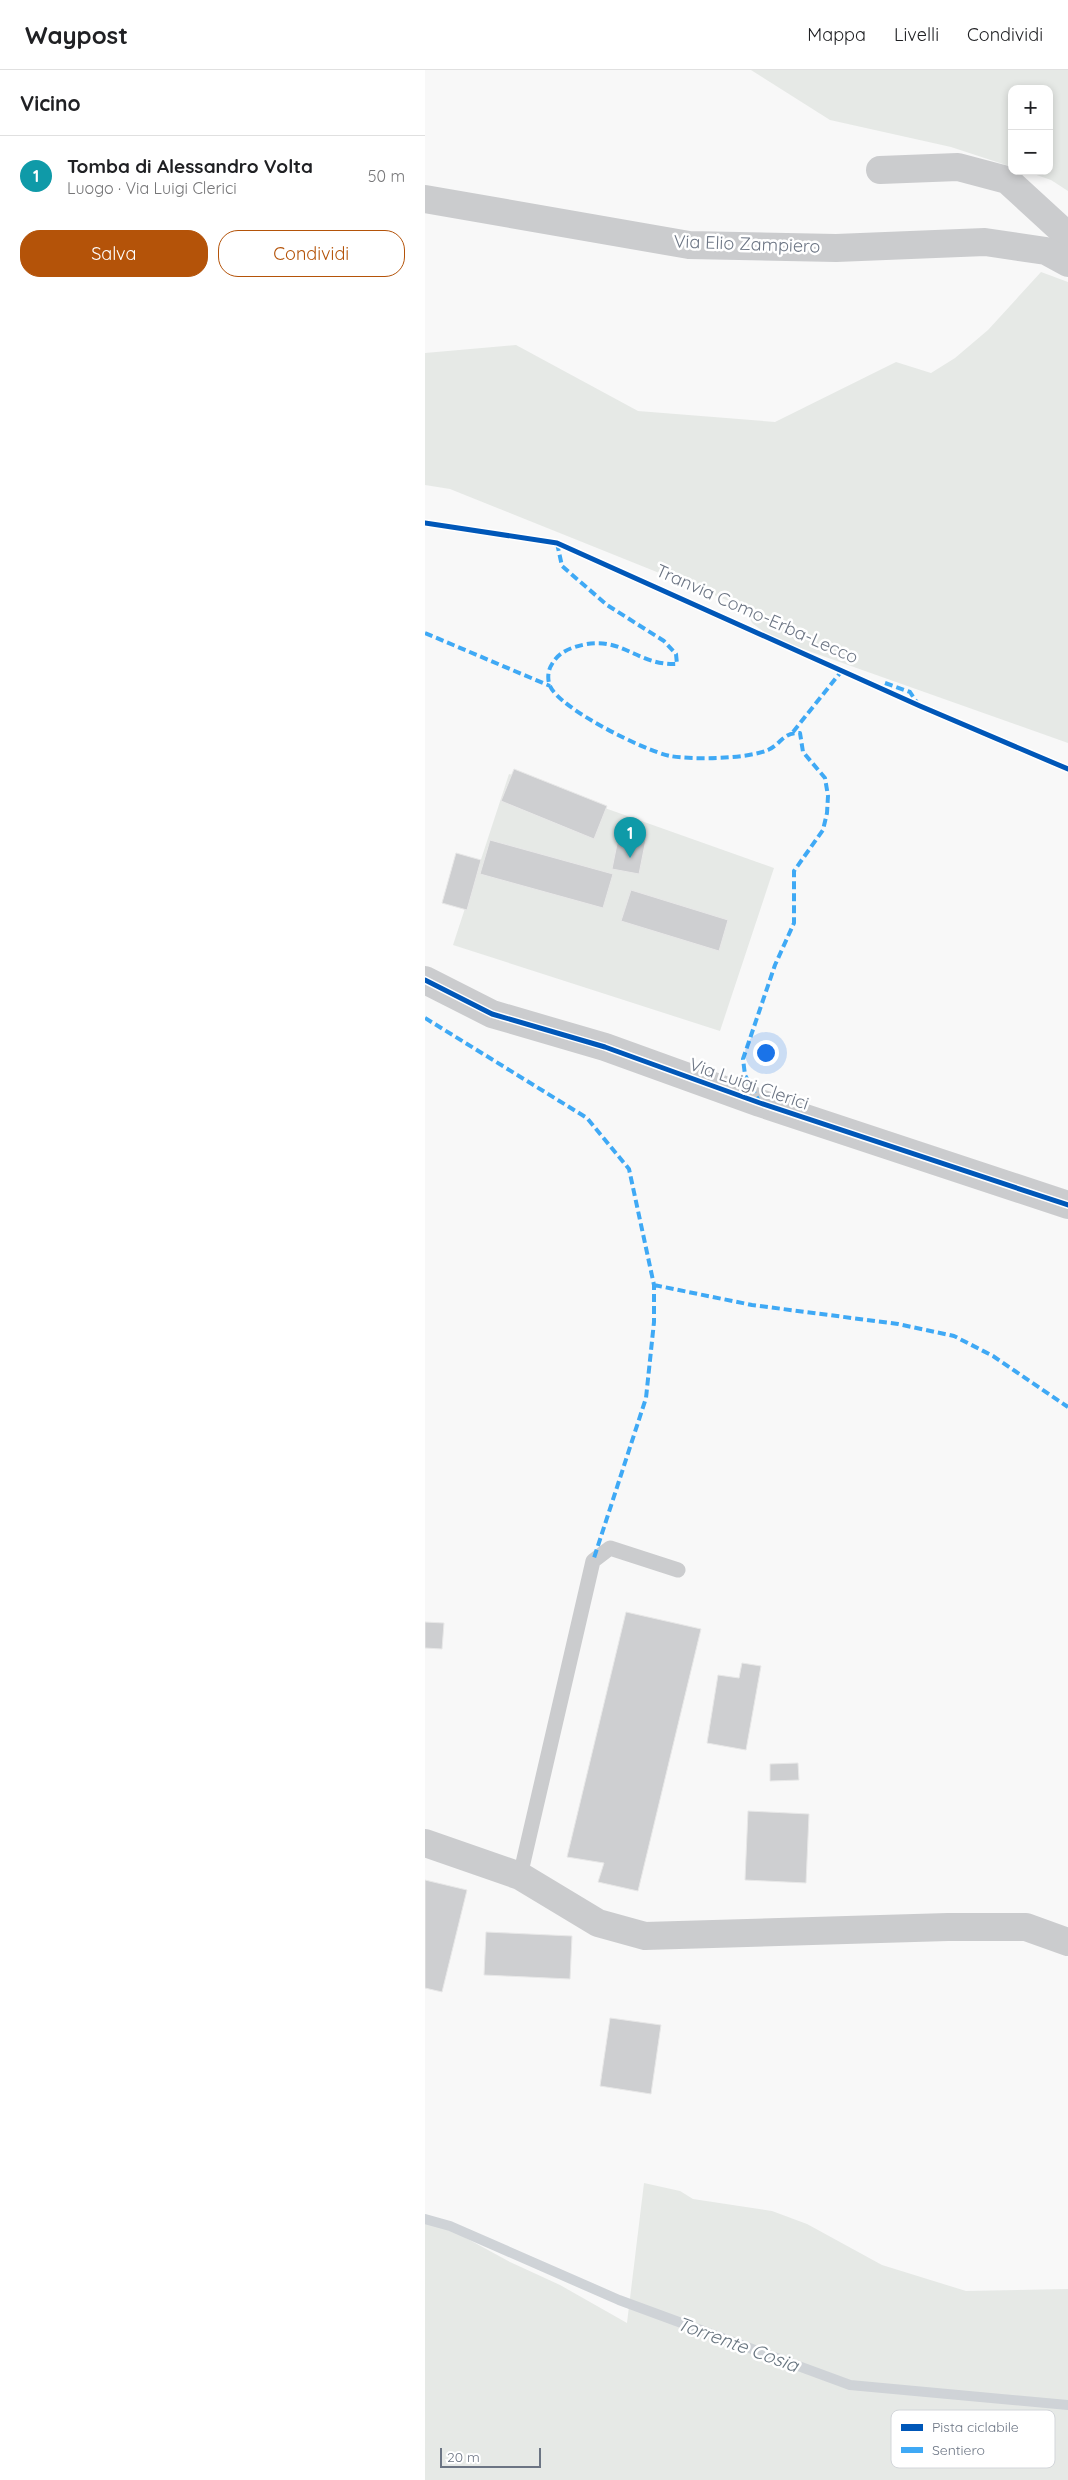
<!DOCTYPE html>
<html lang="it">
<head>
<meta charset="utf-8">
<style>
  body { margin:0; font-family:Quicksand,sans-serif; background:#f6f6f6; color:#202124 }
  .controls { position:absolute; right:15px; top:15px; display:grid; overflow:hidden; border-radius:10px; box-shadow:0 2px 8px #0003 }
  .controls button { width:45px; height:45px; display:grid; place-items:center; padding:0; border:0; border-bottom:1px solid #e0e0e0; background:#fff; color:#202124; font:25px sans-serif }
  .scale { position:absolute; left:15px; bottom:12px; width:101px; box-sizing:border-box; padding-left:5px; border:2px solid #6c7584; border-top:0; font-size:14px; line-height:18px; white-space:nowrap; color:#6c7584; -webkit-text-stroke:4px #fff; paint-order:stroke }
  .you { position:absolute; left:340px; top:982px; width:18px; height:18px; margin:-12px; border:4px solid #fff; border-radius:50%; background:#1a73e8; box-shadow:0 0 0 8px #1a73e833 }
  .badge { display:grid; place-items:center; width:32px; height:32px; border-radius:50%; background:#b45309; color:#fff; font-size:16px; font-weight:700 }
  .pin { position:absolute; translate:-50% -41px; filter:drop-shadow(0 1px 2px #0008) }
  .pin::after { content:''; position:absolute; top:26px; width:18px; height:15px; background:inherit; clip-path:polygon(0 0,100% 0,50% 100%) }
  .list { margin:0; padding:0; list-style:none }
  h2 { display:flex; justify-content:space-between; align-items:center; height:65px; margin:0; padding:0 20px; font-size:21px }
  h2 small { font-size:16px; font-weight:400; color:#757577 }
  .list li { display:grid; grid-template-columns:32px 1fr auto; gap:15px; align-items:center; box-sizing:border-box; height:80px; padding:0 20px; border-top:1px solid #e0e0e0 }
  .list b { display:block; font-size:19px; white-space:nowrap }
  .list p { margin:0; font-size:16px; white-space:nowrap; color:#757577 }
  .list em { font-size:16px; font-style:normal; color:#757577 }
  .actions { display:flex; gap:10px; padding:15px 20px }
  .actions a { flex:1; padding:11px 0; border:1px solid #b45309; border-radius:20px; text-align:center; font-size:18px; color:#b45309 }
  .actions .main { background:#b45309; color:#fff }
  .map { position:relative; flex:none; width:643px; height:2410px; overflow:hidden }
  header { display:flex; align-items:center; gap:30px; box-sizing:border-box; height:70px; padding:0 25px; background:#fff; border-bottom:1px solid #e0e0e0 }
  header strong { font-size:24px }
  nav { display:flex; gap:28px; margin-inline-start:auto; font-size:18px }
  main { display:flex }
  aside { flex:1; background:#fff }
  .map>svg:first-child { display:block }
  .green { fill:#e6e9e6 }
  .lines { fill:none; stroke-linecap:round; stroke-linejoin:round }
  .stream { stroke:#cfd3d7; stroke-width:10 }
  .building { fill:#cecfd1; stroke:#e8e8e8 }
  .service { stroke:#cbccce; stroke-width:15 }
  .minor { stroke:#cbccce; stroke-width:28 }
  .tertiary { stroke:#cbccce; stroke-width:28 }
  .quiet { stroke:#3fa9f5; stroke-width:4; stroke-dasharray:8 4; stroke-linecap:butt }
  .cycleway-casing { stroke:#fff; stroke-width:8 }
  .cycleway { stroke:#0057b8; stroke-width:5 }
  .labels { text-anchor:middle; stroke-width:5; stroke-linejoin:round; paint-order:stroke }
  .street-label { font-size:18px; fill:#6c7584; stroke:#fff }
  .water-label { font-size:19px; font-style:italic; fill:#67747f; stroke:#fff }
  .key { fill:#fff; stroke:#d3d6da; stroke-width:1 }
  .key-label { font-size:14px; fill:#6c7584 }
</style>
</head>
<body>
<header>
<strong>Waypost</strong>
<nav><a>Mappa</a><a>Livelli</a><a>Condividi</a></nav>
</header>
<main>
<aside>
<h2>Vicino<small></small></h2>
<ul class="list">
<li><span class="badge" style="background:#0f9aa8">1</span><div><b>Tomba di Alessandro Volta</b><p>Luogo · Via Luigi Clerici</p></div><em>50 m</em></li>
</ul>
<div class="actions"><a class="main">Salva</a><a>Condividi</a></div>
</aside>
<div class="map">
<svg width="643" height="2410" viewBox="0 0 643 2410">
  <rect width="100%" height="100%" fill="#f8f8f8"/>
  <path class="green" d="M 326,0 L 643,0 L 643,121 L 626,110 L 600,101 L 624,101 L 624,19 L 587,19 L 587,97 L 526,77 L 405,50 Z
    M 616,202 L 643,212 L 643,673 L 347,568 L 327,553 L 319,537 L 25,419 L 0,415 L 0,283 L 91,275 L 213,341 L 350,352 L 471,292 L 506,303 L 530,288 L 563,260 Z
    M 84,704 L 349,798 L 295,961 L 28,875 Z
    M 219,2113 L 255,2121 L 268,2129 L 347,2141 L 382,2154 L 457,2195 L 541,2221 L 643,2219 L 643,2410 L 0,2410 L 0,2150 L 19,2156 L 85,2192 L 135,2215 L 202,2253 Z"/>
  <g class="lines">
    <path class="stream" d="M 0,2149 L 25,2156 L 194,2230 L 425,2315 L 643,2335"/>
  </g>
  <path class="building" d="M 89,699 L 182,736 L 169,769 L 76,731 Z
    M 195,759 L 222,764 L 214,804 L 187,799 Z
    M 65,770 L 188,804 L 178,838 L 55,804 Z
    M 31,783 L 56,790 L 42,840 L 17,833 Z
    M 206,820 L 303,850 L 294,881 L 196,851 Z
    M 201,1542 L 276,1559 L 213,1821 L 173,1812 L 179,1793 L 142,1787 Z
    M 0,1552 L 19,1553 L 17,1579 L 0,1578 Z
    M 317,1593 L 336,1596 L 321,1680 L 282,1673 L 293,1605 L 314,1608 Z
    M 373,1693 L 374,1710 L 345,1711 L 345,1694 Z
    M 323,1741 L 384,1744 L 381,1813 L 320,1810 Z
    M 0,1810 L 42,1820 L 17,1922 L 0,1918 Z
    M 61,1862 L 147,1866 L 145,1909 L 59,1905 Z
    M 185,1948 L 236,1955 L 226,2024 L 175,2016 Z"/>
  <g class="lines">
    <path class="service" d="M 95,1806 L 168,1491 L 185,1478 L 253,1500"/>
    <path class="minor" d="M 455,100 L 533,97 L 582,110 L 643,166
      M 0,910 L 67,944 L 180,977 L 335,1033 L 643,1135
      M 0,1773 L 95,1806 L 173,1853 L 220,1866 L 523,1857 L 601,1857 L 643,1872"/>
    <path class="tertiary" d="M 0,129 L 264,175 L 411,178 L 560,172 L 621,181 L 643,193"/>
    <path class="quiet" d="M 132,473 L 137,496 L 182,535 L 239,571 L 251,584 L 252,594 C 210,596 196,562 150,577 C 140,580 132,585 127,594 C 123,600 122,609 125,616 C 135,639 220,681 245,686 C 268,690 322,689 343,680 C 356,674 358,662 375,663 L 378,682 L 400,708 L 403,726 L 402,743 L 398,760 L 369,801 L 369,853 L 350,895 L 318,989 L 320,1005 L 335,1033
      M 0,563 L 125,616
      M 460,613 L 485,622 L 493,634
      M 368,662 L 419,598
      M 0,948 L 162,1048 L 204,1099 L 229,1215 L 229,1252 L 221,1328 L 168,1491
      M 229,1215 L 327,1235 L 473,1254 L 529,1266 L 568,1286 L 643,1337"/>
    <g class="cycleway-casing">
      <path id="cycleway" d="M 0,453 L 132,473 L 495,636 L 643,699
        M 0,910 L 67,944 L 180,977 L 335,1033 L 643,1135"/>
    </g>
    <use href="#cycleway" class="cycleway"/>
  </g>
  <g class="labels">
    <g class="street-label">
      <text transform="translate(322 174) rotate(2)" y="6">Via Elio Zampiero</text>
      <text transform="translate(332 544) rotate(24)" y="6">Tranvia Como-Erba-Lecco</text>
      <text transform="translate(324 1014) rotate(19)" y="6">Via Luigi Clerici</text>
    </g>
    <g class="water-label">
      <text transform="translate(313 2274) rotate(20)" y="7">Torrente Cosia</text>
    </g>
  </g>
  <rect x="466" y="2340" width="164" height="58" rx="8" class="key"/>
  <rect x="476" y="2354" width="22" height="7" fill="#0057b8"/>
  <rect x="476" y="2377" width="22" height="6" fill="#3fa9f5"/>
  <g class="key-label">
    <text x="507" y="2362">Pista ciclabile</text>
    <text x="507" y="2385">Sentiero</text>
  </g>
</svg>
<div class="controls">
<button>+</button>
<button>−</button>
</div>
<div class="scale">20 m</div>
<div class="you"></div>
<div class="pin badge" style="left:205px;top:788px;background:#0f9aa8">1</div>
</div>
</main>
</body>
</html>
